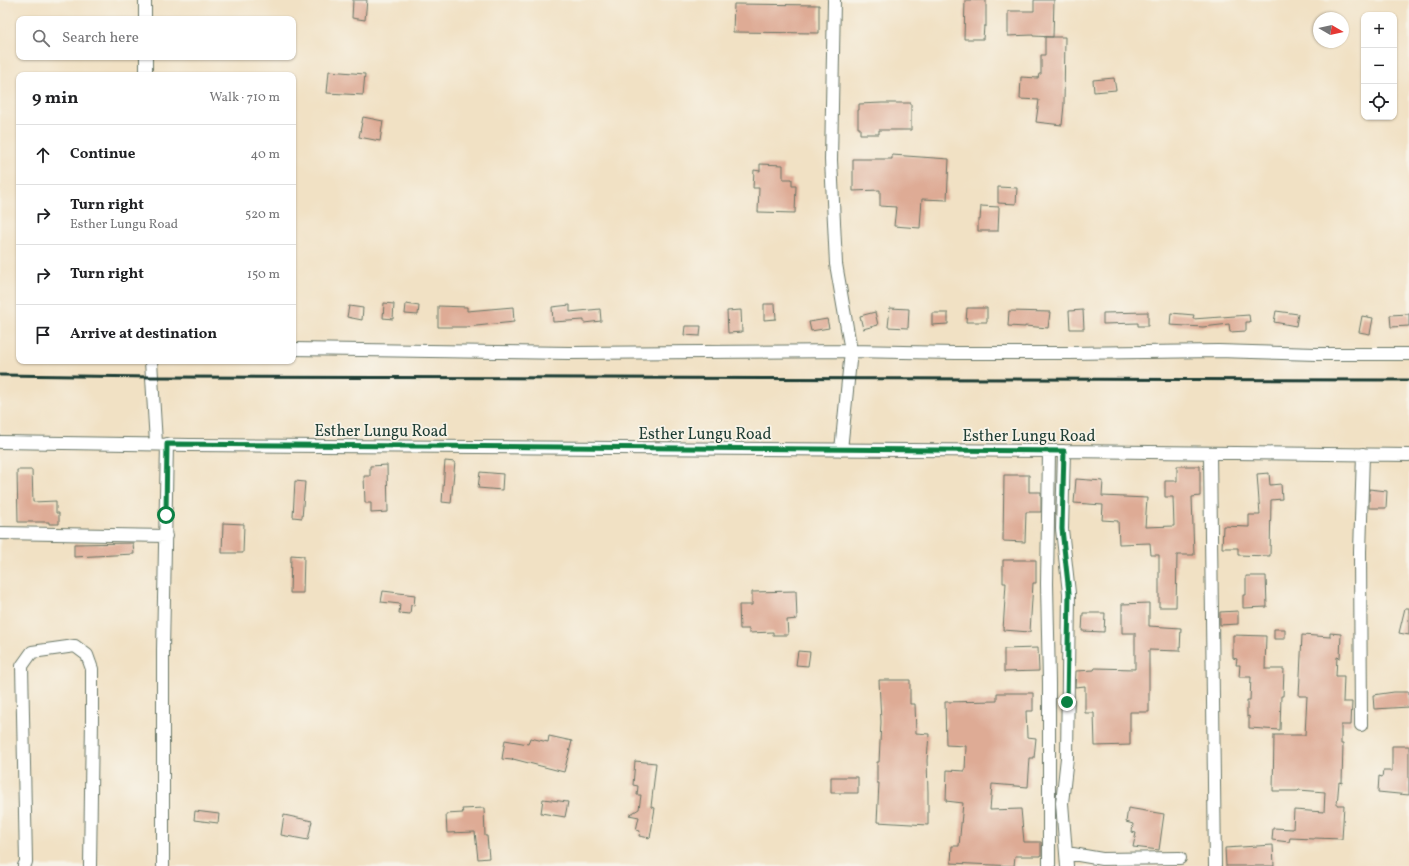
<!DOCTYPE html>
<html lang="en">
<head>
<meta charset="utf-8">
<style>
  body { margin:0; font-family:Vollkorn,serif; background:#f2f2f2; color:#202124 }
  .controls { position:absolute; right:12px; top:12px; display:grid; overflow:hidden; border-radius:8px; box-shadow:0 1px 3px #0004 }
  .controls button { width:36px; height:36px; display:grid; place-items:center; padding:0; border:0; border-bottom:1px solid #e0e0e0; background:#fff; color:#202124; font:20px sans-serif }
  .compass { position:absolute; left:1313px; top:12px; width:36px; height:36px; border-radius:50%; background:#fff; box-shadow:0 1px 3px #0004; rotate:99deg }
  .stop { position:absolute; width:12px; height:12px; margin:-9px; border:3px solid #0b8043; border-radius:50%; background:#fff }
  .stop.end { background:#0b8043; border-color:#fff; box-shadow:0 1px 4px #0008 }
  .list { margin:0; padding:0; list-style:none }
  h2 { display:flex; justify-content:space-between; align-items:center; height:52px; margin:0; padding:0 16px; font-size:17px }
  h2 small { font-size:13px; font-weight:400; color:#757577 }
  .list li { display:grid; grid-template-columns:26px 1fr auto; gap:12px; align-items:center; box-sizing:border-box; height:60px; padding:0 16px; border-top:1px solid #e0e0e0 }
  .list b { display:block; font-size:15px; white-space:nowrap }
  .list p { margin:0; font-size:13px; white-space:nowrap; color:#757577 }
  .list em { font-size:13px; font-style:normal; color:#757577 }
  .icon { flex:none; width:22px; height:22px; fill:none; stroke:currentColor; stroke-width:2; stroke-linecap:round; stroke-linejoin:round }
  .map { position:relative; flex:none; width:1409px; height:866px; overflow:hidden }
  .search { position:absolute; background:#fff; box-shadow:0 1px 3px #0004; left:16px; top:16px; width:280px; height:44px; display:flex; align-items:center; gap:10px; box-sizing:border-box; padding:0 14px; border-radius:8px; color:#757577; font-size:15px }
  .panel { position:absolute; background:#fff; box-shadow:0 1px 3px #0004; left:16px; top:72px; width:280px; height:292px; border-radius:8px }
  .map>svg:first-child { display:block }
  .building { fill:#deab95 }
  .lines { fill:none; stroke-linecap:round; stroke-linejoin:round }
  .minor-casing { stroke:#687666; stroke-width:14 }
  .minor { stroke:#fff; stroke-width:12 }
  .rail { stroke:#1f3d34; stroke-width:3 }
  .route { stroke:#0b8043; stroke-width:5 }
  .labels { text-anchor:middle; stroke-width:3.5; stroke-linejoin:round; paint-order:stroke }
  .street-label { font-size:16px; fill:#1f3d34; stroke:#f7f3e8 }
</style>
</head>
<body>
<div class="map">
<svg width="1409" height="866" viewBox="0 0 1409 866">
  <rect width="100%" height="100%" fill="#f7f3e8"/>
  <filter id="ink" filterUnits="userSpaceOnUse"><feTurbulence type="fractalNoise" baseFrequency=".025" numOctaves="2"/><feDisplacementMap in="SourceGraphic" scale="8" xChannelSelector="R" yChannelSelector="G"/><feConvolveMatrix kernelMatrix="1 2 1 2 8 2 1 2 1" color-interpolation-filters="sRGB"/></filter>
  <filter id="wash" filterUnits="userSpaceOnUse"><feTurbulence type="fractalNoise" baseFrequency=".012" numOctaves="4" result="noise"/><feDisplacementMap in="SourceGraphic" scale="16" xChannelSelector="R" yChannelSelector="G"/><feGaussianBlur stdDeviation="0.9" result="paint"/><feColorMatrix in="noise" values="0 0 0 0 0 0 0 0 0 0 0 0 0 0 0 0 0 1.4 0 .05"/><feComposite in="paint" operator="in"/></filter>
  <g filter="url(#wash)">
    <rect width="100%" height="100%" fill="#f1e1c4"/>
    <g id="blocks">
      <path class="building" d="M 353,0 L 367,0 L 365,20 L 352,18 Z
        M 965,0 L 986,0 L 986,26 L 984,26 L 983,39 L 964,39 Z
        M 1034,0 L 1054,0 L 1053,37 L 1033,36 L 1033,35 L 1008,36 L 1008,11 L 1034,11 Z
        M 734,4 L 819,5 L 819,33 L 733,32 Z
        M 1045,37 L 1065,37 L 1064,105 L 1062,125 L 1036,122 L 1039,100 L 1020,99 L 1021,77 L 1038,78 L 1039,74 L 1041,74 L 1041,55 L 1045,55 Z
        M 329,71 L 365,74 L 363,95 L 327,93 Z
        M 1114,78 L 1116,90 L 1094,92 L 1093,80 Z
        M 882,103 L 911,103 L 911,130 L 879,130 L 879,134 L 860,134 L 860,128 L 858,128 L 858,110 L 859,110 L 859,104 Z
        M 363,117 L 383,121 L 380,141 L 359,137 Z
        M 892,155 L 949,159 L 947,200 L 922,199 L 920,228 L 894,226 L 896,207 L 880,206 L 880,190 L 853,191 L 853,159 L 892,159 Z
        M 760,164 L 783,165 L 783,179 L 792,179 L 792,186 L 796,186 L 795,213 L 758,212 L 759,188 L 753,188 L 754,170 L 760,171 Z
        M 998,187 L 1017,188 L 1016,204 L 998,203 Z
        M 981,206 L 999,207 L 998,231 L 978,231 L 978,220 L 980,220 Z
        M 384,303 L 394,304 L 393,319 L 383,318 Z
        M 406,304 L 419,306 L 418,315 L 405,314 Z
        M 764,304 L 775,304 L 776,319 L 764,320 Z
        M 570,305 L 570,312 L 600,309 L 601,321 L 584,323 L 584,320 L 553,322 L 552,307 Z
        M 349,306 L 363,308 L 362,320 L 347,317 Z
        M 438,306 L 467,307 L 467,311 L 513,307 L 514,322 L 467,327 L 438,327 Z
        M 890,308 L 909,309 L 908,328 L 888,327 Z
        M 967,308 L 987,308 L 987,322 L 966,322 Z
        M 741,310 L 742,332 L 728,333 L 727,311 Z
        M 1083,310 L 1084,329 L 1070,329 L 1069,311 Z
        M 1009,311 L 1050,312 L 1048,328 L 1025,326 L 1025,327 L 1008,326 Z
        M 1276,311 L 1298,314 L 1296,326 L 1274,322 Z
        M 875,312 L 878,325 L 863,329 L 860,316 Z
        M 1148,312 L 1148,326 L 1138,326 L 1138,323 L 1103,324 L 1103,313 Z
        M 932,313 L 948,313 L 948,324 L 932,325 Z
        M 1171,313 L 1194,315 L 1193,319 L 1249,315 L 1250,322 L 1246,322 L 1246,331 L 1230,332 L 1229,324 L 1203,327 L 1170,325 Z
        M 1409,314 L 1409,326 L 1391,327 L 1390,315 Z
        M 1362,316 L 1373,318 L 1370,334 L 1359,332 Z
        M 827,319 L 829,328 L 811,331 L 809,322 Z
        M 685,326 L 701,326 L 700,336 L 684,335 Z
        M 445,461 L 455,462 L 451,503 L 442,502 Z
        M 387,465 L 388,512 L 371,513 L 371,503 L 365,503 L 364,476 L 370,476 L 370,466 Z
        M 1177,466 L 1200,466 L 1200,496 L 1192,497 L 1194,555 L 1177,555 L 1176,607 L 1159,607 L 1159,555 L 1151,555 L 1150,543 L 1119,544 L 1118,521 L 1102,520 L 1103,505 L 1074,503 L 1076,479 L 1103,481 L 1102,496 L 1147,498 L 1145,527 L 1174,526 L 1173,497 L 1165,497 L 1165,481 L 1177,481 Z
        M 17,470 L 32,470 L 33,502 L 56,501 L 56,513 L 59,513 L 59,524 L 49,524 L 49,522 L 18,522 Z
        M 480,472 L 503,474 L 502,490 L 478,488 Z
        M 1269,473 L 1270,485 L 1281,484 L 1282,499 L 1271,500 L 1270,556 L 1238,555 L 1238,548 L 1222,548 L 1223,526 L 1249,527 L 1249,515 L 1260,515 L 1257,474 Z
        M 1004,475 L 1029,475 L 1029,492 L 1041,492 L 1041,512 L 1026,512 L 1025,542 L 1003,541 Z
        M 295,481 L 305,482 L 302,518 L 293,517 Z
        M 1369,489 L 1387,491 L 1386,508 L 1369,508 Z
        M 223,523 L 244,524 L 243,553 L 222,553 Z
        M 133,543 L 134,554 L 74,557 L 74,544 Z
        M 291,555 L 304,556 L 303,593 L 290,593 Z
        M 1003,560 L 1036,560 L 1036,583 L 1033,583 L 1030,632 L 1003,630 L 1006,583 L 1003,583 Z
        M 1246,576 L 1266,576 L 1267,607 L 1243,608 L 1243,595 L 1246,595 Z
        M 383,591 L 415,595 L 414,606 L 411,605 L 410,614 L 399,613 L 400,604 L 381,602 Z
        M 796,591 L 797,619 L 787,620 L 788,635 L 773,635 L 773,632 L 749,633 L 749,629 L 740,629 L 739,605 L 752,605 L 752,592 Z
        M 1149,603 L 1149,626 L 1181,628 L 1180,651 L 1149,650 L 1149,712 L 1130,712 L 1130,745 L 1095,746 L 1094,713 L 1085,713 L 1085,686 L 1075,687 L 1076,671 L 1094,670 L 1095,668 L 1135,669 L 1135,633 L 1122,633 L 1122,604 Z
        M 1405,608 L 1409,608 L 1409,635 L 1399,633 Z
        M 1238,611 L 1238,624 L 1220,625 L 1220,612 Z
        M 1083,613 L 1105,613 L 1104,632 L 1082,631 Z
        M 1274,629 L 1285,629 L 1285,639 L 1274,639 Z
        M 1330,633 L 1341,634 L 1340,658 L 1337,657 L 1336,676 L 1344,676 L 1343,702 L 1352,702 L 1351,725 L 1341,725 L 1341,744 L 1343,744 L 1342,783 L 1339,782 L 1337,805 L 1344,805 L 1342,839 L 1314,838 L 1314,839 L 1290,838 L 1289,842 L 1272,840 L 1273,828 L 1293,829 L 1294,810 L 1324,812 L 1325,792 L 1299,790 L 1298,791 L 1273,791 L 1274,735 L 1305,735 L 1307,696 L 1299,696 L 1302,635 L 1330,637 Z
        M 1233,635 L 1266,636 L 1265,669 L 1284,669 L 1283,696 L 1281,696 L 1280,730 L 1249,728 L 1249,716 L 1247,717 L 1247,700 L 1250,700 L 1251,677 L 1239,677 L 1240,665 L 1236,665 L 1237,659 L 1233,658 Z
        M 1038,648 L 1039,671 L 1004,672 L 1004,649 Z
        M 798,651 L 810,652 L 808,666 L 796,665 Z
        M 879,680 L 910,680 L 910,704 L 915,704 L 916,733 L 929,734 L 927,760 L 928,792 L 928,825 L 877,822 L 879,783 L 877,783 L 877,762 L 879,762 L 881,722 Z
        M 1394,692 L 1409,692 L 1409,707 L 1374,709 L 1373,695 Z
        M 997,693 L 1033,693 L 1033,711 L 1026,711 L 1027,737 L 1036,738 L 1034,758 L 1030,758 L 1028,787 L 992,784 L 990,810 L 1021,809 L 1024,842 L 1041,842 L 1041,856 L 1015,856 L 1014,866 L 951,863 L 952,846 L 959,846 L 963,803 L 946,801 L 947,770 L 965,771 L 966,746 L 946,745 L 945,702 L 997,701 Z
        M 549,736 L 572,741 L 564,772 L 513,759 L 512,760 L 502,759 L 505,740 L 528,744 L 530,738 L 548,742 Z
        M 1392,746 L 1409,746 L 1409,795 L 1378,792 L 1379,776 L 1382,777 L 1383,771 L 1392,771 Z
        M 635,761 L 656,763 L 651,807 L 655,808 L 650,838 L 639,836 L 640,831 L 636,830 L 639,817 L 629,815 L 639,809 L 641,795 L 637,795 L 638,786 L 633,785 Z
        M 831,777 L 858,777 L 858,793 L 831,793 Z
        M 543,799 L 568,802 L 565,817 L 541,813 Z
        M 484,808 L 485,836 L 487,836 L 489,858 L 478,859 L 475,832 L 447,833 L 446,814 L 463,813 L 462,809 Z
        M 1128,808 L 1164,814 L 1159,850 L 1133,847 L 1136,833 L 1132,832 L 1133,824 L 1126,822 Z
        M 195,811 L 219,814 L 218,823 L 194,820 Z
        M 284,815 L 312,821 L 308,840 L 281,835 Z
        M 1273,845 L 1274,866 L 1226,866 L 1225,848 Z"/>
    </g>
  </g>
  <g filter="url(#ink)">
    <use href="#blocks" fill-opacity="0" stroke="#687666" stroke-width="1"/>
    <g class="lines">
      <g class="minor-casing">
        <path id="minor" d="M 145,0 L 145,19
          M 834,0 L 831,160 L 836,264 L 851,351 L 841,450
          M 146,57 L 146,75
          M 293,349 L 570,353 L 851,351 L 955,353 L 1069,353 L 1218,351 L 1316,354 L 1409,354
          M 151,361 L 156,443
          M 0,442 L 190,445 L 1064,451 L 1409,455
          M 1049,451 L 1047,584 L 1049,683 L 1049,866
          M 1064,451 L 1062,529 L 1069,593 L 1067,758 L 1062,803 L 1067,866
          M 1210,453 L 1215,866
          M 0,533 L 166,536
          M 1361,725 L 1360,552 L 1363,454
          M 1067,853 L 1102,859 L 1180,858
          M 24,866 L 26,862 L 22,666 L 32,652 L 75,646 L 87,655 L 92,669 L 92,719 L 90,866
          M 163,866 L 163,650 L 167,444"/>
      </g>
      <use href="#minor" class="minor"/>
      <path class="rail" d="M 0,375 L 152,377 L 1409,380"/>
    </g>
  </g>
  <g class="lines" filter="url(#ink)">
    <path class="route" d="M 166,515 L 167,444 L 1064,451 L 1062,529 L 1069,593 L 1067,702"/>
  </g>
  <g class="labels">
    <g class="street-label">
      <text x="381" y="436">Esther Lungu Road</text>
      <text x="705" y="439">Esther Lungu Road</text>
      <text x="1029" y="441">Esther Lungu Road</text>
    </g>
  </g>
</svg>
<div class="controls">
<button>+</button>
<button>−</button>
<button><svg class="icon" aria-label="locate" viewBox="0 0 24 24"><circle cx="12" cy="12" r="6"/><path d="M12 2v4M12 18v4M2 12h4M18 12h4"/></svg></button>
</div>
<svg class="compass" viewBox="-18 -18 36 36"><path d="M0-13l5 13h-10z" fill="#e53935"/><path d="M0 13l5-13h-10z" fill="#757577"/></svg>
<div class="stop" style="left:166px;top:515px"></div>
<div class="stop end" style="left:1067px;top:702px"></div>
<div class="search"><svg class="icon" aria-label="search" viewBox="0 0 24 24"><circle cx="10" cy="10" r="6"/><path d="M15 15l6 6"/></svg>Search here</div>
<section class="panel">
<h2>9 min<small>Walk · 710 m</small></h2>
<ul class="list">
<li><svg class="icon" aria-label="ahead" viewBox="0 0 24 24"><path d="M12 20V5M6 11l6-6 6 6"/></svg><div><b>Continue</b></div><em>40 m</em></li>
<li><svg class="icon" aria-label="right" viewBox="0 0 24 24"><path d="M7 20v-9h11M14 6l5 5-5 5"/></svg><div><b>Turn right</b><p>Esther Lungu Road</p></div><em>520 m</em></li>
<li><svg class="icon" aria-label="right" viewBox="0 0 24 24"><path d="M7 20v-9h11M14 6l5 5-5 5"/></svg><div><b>Turn right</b></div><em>150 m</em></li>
<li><svg class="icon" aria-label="arrive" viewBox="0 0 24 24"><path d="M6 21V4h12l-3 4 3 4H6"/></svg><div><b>Arrive at destination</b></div></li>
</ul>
</section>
</div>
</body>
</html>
